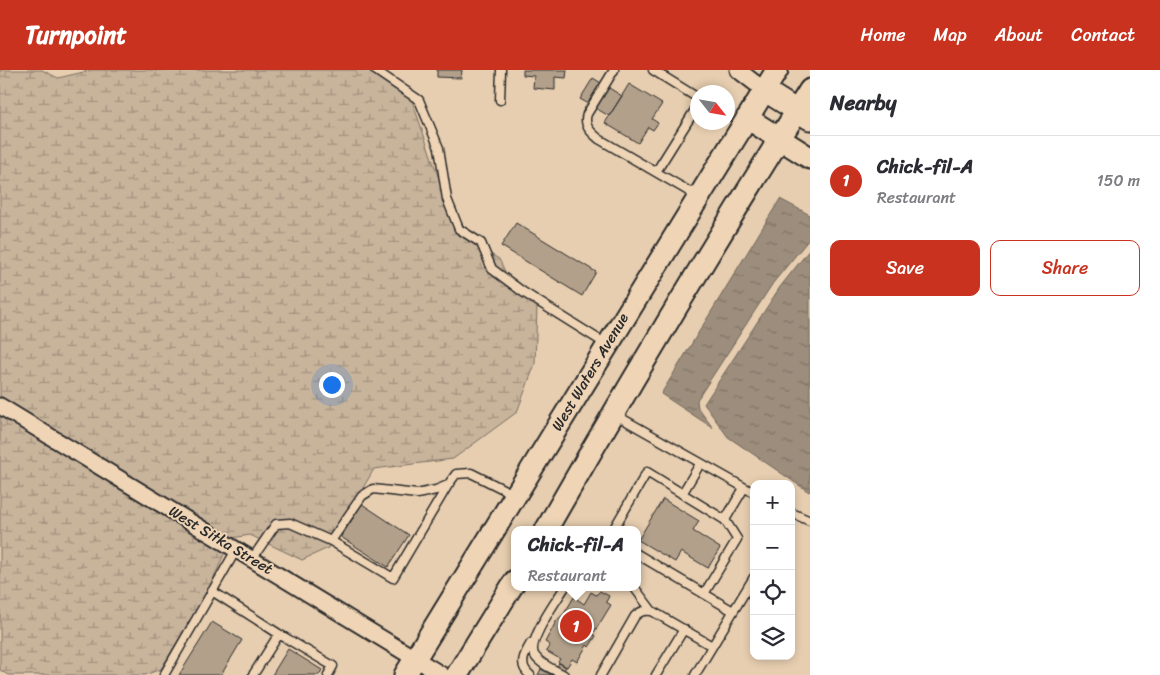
<!DOCTYPE html>
<html lang="en">
<head>
<meta charset="utf-8">
<style>
  body { margin:0; font-family:Sriracha,sans-serif; background:#f2f2f3; color:#2b2b33 }
  .controls { position:absolute; right:15px; bottom:15px; display:grid; overflow:hidden; border-radius:10px; box-shadow:0 2px 8px #0003 }
  .controls button { width:45px; height:45px; display:grid; place-items:center; padding:0; border:0; border-bottom:1px solid #e1e1e2; background:#fff; color:#2b2b33; font:25px sans-serif }
  .compass { position:absolute; left:690px; top:15px; width:45px; height:45px; border-radius:50%; background:#fff; box-shadow:0 2px 8px #0003; rotate:121deg }
  .you { position:absolute; left:331px; top:314px; width:18px; height:18px; margin:-12px; border:4px solid #fff; border-radius:50%; background:#1a73e8; box-shadow:0 0 0 8px #1a73e833 }
  .badge { display:grid; place-items:center; width:32px; height:32px; border-radius:50%; background:#c8321e; color:#fff; font-size:16px; font-weight:700 }
  .pin { position:absolute; translate:-50% -50%; border:2px solid #fff; box-shadow:0 1px 5px #0006 }
  .popup { position:absolute; left:511px; top:456px; width:130px; height:65px; box-sizing:border-box; display:grid; place-content:center; border-radius:10px; background:#fff; filter:drop-shadow(0 1px 4px #0005); font-size:16px; white-space:nowrap; color:#7c7c81 }
  .popup b { font-size:19px; color:#2b2b33 }
  .popup::after { content:''; position:absolute; left:50%; top:100%; margin-left:-10px; border:10px solid transparent; border-top-color:#fff }
  .list { margin:0; padding:0; list-style:none }
  h2 { display:flex; justify-content:space-between; align-items:center; height:65px; margin:0; padding:0 20px; font-size:21px }
  h2 small { font-size:16px; font-weight:400; color:#7c7c81 }
  .list li { display:grid; grid-template-columns:32px 1fr auto; gap:15px; align-items:center; box-sizing:border-box; height:90px; padding:0 20px; border-top:1px solid #e1e1e2 }
  .list b { display:block; font-size:19px; white-space:nowrap }
  .list p { margin:0; font-size:16px; white-space:nowrap; color:#7c7c81 }
  .list em { font-size:16px; font-style:normal; color:#7c7c81 }
  .actions { display:flex; gap:10px; padding:15px 20px }
  .actions a { flex:1; padding:11px 0; border:1px solid #c8321e; border-radius:10px; text-align:center; font-size:18px; color:#c8321e }
  .actions .main { background:#c8321e; color:#fff }
  .icon { flex:none; width:28px; height:28px; fill:none; stroke:currentColor; stroke-width:2; stroke-linecap:round; stroke-linejoin:round }
  .map { position:relative; flex:none; width:810px; height:605px; overflow:hidden }
  header { display:flex; align-items:center; gap:30px; box-sizing:border-box; height:70px; padding:0 25px; background:#c8321e; color:#fff }
  header strong { font-size:24px }
  nav { display:flex; gap:28px; margin-inline-start:auto; font-size:18px }
  main { display:flex }
  aside { flex:1; background:#fff }
  .map>svg:first-child { display:block }
  .wetland { fill:url(#wetland-marsh); stroke:#7a6f63 }
  .water { fill:url(#water-ripples); stroke:#6f665b }
  .building { fill:#b2a08b; stroke:#2b2b2b }
  .lines { fill:none; stroke-linecap:round; stroke-linejoin:round }
  .lane-casing { stroke:#2b2b2b; stroke-width:11 }
  .street-casing { stroke:#2b2b2b; stroke-width:19 }
  .secondary-casing { stroke:#2b2b2b; stroke-width:25 }
  .lane { stroke:#efd5b6; stroke-width:8 }
  .street { stroke:#efd5b6; stroke-width:15 }
  .secondary { stroke:#efd5b6; stroke-width:21 }
  .labels { text-anchor:middle; stroke-width:4; stroke-linejoin:round; paint-order:stroke }
  .street-label { font-size:15px; fill:#2b2b2b; stroke:#efd5b6 }
</style>
</head>
<body>
<header>
<strong>Turnpoint</strong>
<nav><a>Home</a><a>Map</a><a>About</a><a>Contact</a></nav>
</header>
<main>
<div class="map">
<svg width="810" height="605" viewBox="0 0 810 605">
  <defs>
    <pattern id="wetland-marsh" width="20" height="14" patternUnits="userSpaceOnUse" patternTransform="scale(1.25)"><rect width="20" height="14" fill="#c8b39b"/><path d="M1 5h8M5 5V1M11 12h8M15 12V8" fill="none" stroke="#a3927f"/></pattern>
    <pattern id="water-ripples" width="26" height="14" patternUnits="userSpaceOnUse" patternTransform="scale(1.25)"><rect width="26" height="14" fill="#9c8d7b"/><path d="M2 4q2-2 4 0t4 0M15 11q2-2 4 0t4 0" fill="none" stroke="#7f7365"/></pattern>
  </defs>
  <rect width="100%" height="100%" fill="#e7ceb0"/>
  <filter id="ink" filterUnits="userSpaceOnUse"><feTurbulence type="fractalNoise" baseFrequency=".02" numOctaves="2"/><feDisplacementMap in="SourceGraphic" scale="10" xChannelSelector="R" yChannelSelector="G"/><feConvolveMatrix kernelMatrix="1 2 1 2 8 2 1 2 1" color-interpolation-filters="sRGB"/></filter>
  <g filter="url(#ink)">
    <path class="wetland" d="M 0,0 L 42,0 L 58,8 L 92,0 L 373,0 L 408,19 L 458,164 L 499,189 L 513,218 L 537,237 L 535,294 L 517,342 L 453,389 L 374,399 L 328,478 L 302,490 L 250,465 L 232,468 L 0,326 Z
      M 0,345 L 225,482 L 209,519 L 161,599 L 145,605 L 8,605 L 0,600 Z"/>
    <path class="water" d="M 780,129 L 810,145 L 810,168 L 773,213 L 697,330 L 698,338 L 713,358 L 661,324 Z
      M 810,179 L 810,421 L 809,422 L 728,367 L 704,334 L 780,217 Z"/>
    <path class="building" d="M 437,0 L 462,0 L 461,8 L 437,7 Z
      M 523,0 L 567,0 L 566,8 L 555,7 L 555,20 L 533,18 L 534,6 L 523,5 Z
      M 593,8 L 622,26 L 609,46 L 580,29 Z
      M 629,14 L 662,34 L 652,49 L 658,53 L 653,60 L 648,57 L 638,73 L 605,53 Z
      M 516,153 L 596,202 L 582,226 L 501,176 Z
      M 663,429 L 699,451 L 693,461 L 720,478 L 708,498 L 681,482 L 675,492 L 638,470 Z
      M 362,434 L 409,465 L 388,497 L 341,467 Z
      M 600,521 L 609,526 L 606,532 L 611,535 L 595,561 L 591,563 L 596,566 L 589,577 L 587,575 L 577,592 L 572,589 L 567,597 L 558,592 L 560,589 L 546,581 L 550,575 L 545,572 L 557,550 L 564,544 L 574,527 L 584,534 L 591,522 L 596,525 Z
      M 212,552 L 242,570 L 221,605 L 179,605 Z
      M 288,579 L 322,600 L 319,605 L 272,605 Z
      M 559,593 L 566,597 L 561,605 L 552,605 Z
      M 541,599 L 552,605 L 538,605 Z"/>
    <g class="lines">
      <g class="lane-casing">
        <path id="lane" d="M 375,0 L 419,30 L 439,78 L 447,129 L 459,159 L 481,173 L 492,199 L 523,222 L 606,274
          M 614,0 L 587,44 C 583,56 591,62 599,69 L 697,126
          M 653,0 L 698,28
          M 500,30 L 501,0
          M 656,102 L 698,35
          M 614,344 L 754,423
          M 682,424 L 700,394
          M 791,444 L 792,443 L 810,451
          M 725,450 L 744,418
          M 613,460 L 647,402 L 725,450 L 737,469 L 704,524
          M 331,471 L 393,508 L 448,415
          M 637,484 L 733,541
          M 252,489 L 276,454 L 290,453 L 331,471 L 362,426 L 373,419 L 417,424 L 436,420 L 448,415 L 456,404 L 471,403 L 513,424
          M 634,517 L 652,541
          M 212,521 L 279,564 L 253,605
          M 279,564 L 333,596 L 328,605
          M 164,605 L 236,480
          M 530,605 C 518,595 524,585 531,573
          M 564,605 C 555,600 541,595 535,586 C 525,573 557,530 565,517
          M 601,605 L 635,546 C 641,541 644,540 652,541 L 712,576
          M 656,605 L 684,559
          M 695,605 L 754,507"/>
      </g>
      <g class="street-casing">
        <path id="street" d="M 738,0 L 764,20
          M 0,336 L 442,605"/>
      </g>
      <g class="secondary-casing">
        <path id="secondary" d="M 764,20 L 810,49
          M 747,48 L 810,88
          M 546,460 C 631,311 719,165 810,20
          M 405,605 L 777,0
          M 457,605 L 515,511"/>
      </g>
      <use href="#lane" class="lane"/>
      <use href="#street" class="street"/>
      <use href="#secondary" class="secondary"/>
    </g>
  </g>
  <g class="labels">
    <g class="street-label">
      <text transform="translate(590 302) rotate(-59)" y="5">West Waters Avenue</text>
      <text transform="translate(221 470) rotate(31)" y="5">West Sitka Street</text>
    </g>
  </g>
</svg>
<div class="controls">
<button>+</button>
<button>−</button>
<button><svg class="icon" aria-label="locate" viewBox="0 0 24 24"><circle cx="12" cy="12" r="6"/><path d="M12 2v4M12 18v4M2 12h4M18 12h4"/></svg></button>
<button><svg class="icon" aria-label="layers" viewBox="0 0 24 24"><path d="M12 4l9 5-9 5-9-5zM3 14l9 5 9-5"/></svg></button>
</div>
<svg class="compass" viewBox="-18 -18 36 36"><path d="M0-13l5 13h-10z" fill="#e53935"/><path d="M0 13l5-13h-10z" fill="#7c7c81"/></svg>
<div class="you"></div>
<div class="pin badge" style="left:576px;top:556px">1</div>
<div class="popup"><b>Chick-fil-A</b>Restaurant</div>
</div>
<aside>
<h2>Nearby<small></small></h2>
<ul class="list">
<li><span class="badge">1</span><div><b>Chick-fil-A</b><p>Restaurant</p></div><em>150 m</em></li>
</ul>
<div class="actions"><a class="main">Save</a><a>Share</a></div>
</aside>
</main>
</body>
</html>
